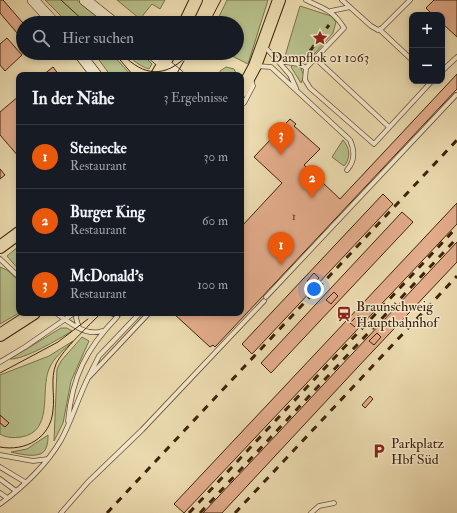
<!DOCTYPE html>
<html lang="de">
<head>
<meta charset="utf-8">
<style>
  body { margin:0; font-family:"IM FELL Double Pica",serif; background:#20242c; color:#f1f3f6 }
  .controls { position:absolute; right:12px; top:12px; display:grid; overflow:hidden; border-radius:8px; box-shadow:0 2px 6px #0003 }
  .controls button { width:36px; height:36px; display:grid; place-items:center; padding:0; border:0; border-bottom:1px solid #363941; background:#171b24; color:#f1f3f6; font:20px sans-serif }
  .you { position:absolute; left:314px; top:289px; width:14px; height:14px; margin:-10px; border:3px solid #fff; border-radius:50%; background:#1a73e8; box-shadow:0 0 0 6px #1a73e833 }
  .badge { display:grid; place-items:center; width:26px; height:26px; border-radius:50%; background:#ea580c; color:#fff; font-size:13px; font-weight:700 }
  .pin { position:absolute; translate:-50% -33px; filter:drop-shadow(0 1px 2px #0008) }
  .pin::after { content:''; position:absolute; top:21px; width:14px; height:12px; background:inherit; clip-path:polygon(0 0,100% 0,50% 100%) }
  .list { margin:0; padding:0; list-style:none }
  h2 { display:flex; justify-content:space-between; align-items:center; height:52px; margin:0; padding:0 16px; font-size:17px }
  h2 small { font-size:13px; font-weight:400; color:#9ea1a6 }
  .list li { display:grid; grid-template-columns:26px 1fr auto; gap:12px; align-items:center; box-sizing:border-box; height:64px; padding:0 16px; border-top:1px solid #363941 }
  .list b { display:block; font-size:15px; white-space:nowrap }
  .list p { margin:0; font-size:13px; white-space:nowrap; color:#9ea1a6 }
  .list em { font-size:13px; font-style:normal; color:#9ea1a6 }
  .icon { flex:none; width:22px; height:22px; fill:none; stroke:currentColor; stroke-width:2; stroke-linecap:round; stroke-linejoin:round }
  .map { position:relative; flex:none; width:457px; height:513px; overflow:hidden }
  .search { position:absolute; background:#171b24; box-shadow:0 2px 6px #0003; left:16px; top:16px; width:228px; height:44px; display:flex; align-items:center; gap:10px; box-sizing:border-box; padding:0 14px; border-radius:22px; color:#9ea1a6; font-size:15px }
  .panel { position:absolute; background:#171b24; box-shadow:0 2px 6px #0003; left:16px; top:72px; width:228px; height:244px; border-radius:8px }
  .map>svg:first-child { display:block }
  .green { fill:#b7c08b; stroke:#7b724c }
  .building { fill:#e3ac8b; stroke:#3f230c }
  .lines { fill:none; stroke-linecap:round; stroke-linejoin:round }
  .lane-casing { stroke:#6a5135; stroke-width:5.5 }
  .secondary-casing { stroke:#3f230c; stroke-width:12 }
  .primary-casing { stroke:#3f230c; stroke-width:14 }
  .lane { stroke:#f2e7cb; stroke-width:4 }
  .secondary { stroke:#f2e7cb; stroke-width:11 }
  .primary { stroke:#ebdaaf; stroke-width:12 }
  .tram { stroke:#3f230c; stroke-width:1 }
  .rail { stroke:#3f230c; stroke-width:3; stroke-dasharray:7 7; stroke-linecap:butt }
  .labels { text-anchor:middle; stroke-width:3; stroke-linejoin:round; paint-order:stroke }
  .number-label { font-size:12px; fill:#68452c }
  .poi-label { font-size:14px; fill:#3f230c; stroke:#f2e7cb; text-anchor:start }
</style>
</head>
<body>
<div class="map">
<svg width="457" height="513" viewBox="0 0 457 513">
  <rect width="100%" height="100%" fill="#ebdaaf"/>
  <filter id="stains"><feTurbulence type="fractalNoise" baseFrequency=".005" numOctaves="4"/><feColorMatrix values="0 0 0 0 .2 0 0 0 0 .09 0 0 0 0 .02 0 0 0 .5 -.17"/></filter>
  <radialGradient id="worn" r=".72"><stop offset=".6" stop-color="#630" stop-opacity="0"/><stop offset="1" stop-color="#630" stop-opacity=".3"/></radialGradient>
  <path class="green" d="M 45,0 L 77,0 L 105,23 L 68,23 Z
    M 117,0 L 165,0 L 160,9 L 152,4 L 140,19 Z
    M 227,0 L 268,0 L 248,64 L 226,53 L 237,53 L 237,23 L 216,23 Z
    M 300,6 L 331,16 L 336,22 L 333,33 L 307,62 L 287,59 L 285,56 Z
    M 94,53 L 111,53 L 131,75 L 110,75 Z
    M 125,53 L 141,53 L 152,64 L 149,69 C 139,66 133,60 125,53 Z
    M 293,65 L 300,66 L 304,76 L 301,83 L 291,67 Z
    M 226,67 L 234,69 L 237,75 L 220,75 L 220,71 Z
    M 343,140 C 350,148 351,158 344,166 L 332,157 Z
    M 19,246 L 19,270 L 7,256 Z
    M 0,267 L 7,270 L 19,281 L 19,313 L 0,324 Z
    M 61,328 L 67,328 L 72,331 C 59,339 24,360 10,359 Z
    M 82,337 L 89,341 L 71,381 L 63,423 L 54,441 L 57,369 L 61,361 Z
    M 73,341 C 65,349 53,358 49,369 C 40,390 54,432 21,437 C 13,438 7,438 0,434 L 0,375 L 49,356 Z
    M 48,435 C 48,439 48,444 46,448 C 42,460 20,454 11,452 L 27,449 Z"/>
  <path class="building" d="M 0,0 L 3,0 L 23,23 L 23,40 L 0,13 Z
    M 434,0 L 457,0 L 457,37 L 442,23 L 442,15 L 433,15 L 426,8 Z
    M 7,38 L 22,55 L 5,71 L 0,65 L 0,44 Z
    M 53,67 L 59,75 L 43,75 Z
    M 457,74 L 457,89 L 215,347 L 213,345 L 210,347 L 173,313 L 241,313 L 241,227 L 282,183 L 254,157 L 290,119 L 296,124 L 294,126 L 320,149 L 304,165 L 340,199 Z
    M 19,96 L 19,123 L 17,125 L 19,127 L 19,157 L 0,135 L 0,112 Z
    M 0,169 L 5,175 L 0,179 Z
    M 383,194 L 393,204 L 252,354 L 242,344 Z
    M 457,203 L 457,224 L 184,513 L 174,504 Z
    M 402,212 L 413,222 L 271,373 L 261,363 Z
    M 457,242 L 457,262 L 357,368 L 222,513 L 203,513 Z
    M 314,273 L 319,278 L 311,286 L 307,281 Z
    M 334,292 L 338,296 L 331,304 L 326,300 Z
    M 101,313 L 131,313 L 116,317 Z
    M 358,315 L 362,319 L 355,327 L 350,323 Z
    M 377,333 L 381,337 L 374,345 L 369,341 Z
    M 370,396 L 373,399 L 365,408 L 362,405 Z
    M 0,415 L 9,423 L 5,427 L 0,423 Z"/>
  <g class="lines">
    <g class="lane-casing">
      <path id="lane" d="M 306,0 C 324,9 333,10 344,28 L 306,68
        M 342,0 L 371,26 L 378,30 L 382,28 L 410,0
        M 331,11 L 350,7
        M 380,30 L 412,60
        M 265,47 L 278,61 L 299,64 L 306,68 L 305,80 L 310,88 L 374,144 L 432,81
        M 316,59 L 389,127
        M 278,61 L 290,75 L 296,88
        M 257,66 L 271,67 L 350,140 C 355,151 355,161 347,170
        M 442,71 L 457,57
        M 241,104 L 244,103 L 253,86 L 251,80
        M 0,259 L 19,277
        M 266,297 L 456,95
        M 56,313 C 69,322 86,337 102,331
        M 77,313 L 76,318 L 79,328
        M 140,313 L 99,356 L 88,378 L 149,313
        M 0,362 L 25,347 L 74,313
        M 68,421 C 72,377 86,349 117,317
        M 0,455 L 33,461 L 48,459
        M 0,467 L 25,482
        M 0,479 L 16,491
        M 0,493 L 7,498
        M 0,504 C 23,487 47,464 61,440 C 72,420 78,398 88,378
        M 61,513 L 88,482 L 142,430 L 264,301
        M 311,513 L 319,506 L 334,503"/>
    </g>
    <g class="secondary-casing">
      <path id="secondary" d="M 33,0 L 54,23
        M 85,0 L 114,23
        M 79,53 L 96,75
        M 151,53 L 178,75"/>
    </g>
    <g class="primary-casing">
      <path id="primary" d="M 185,23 L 196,0
        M 157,75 L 170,53
        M 241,92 L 255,66 L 279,0
        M 0,247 L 19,233
        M 0,335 L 34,313"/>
    </g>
    <use href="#lane" class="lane"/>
    <use href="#secondary" class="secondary"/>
    <use href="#primary" class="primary"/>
    <path class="tram" d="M 61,0 L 86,23
      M 209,23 L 221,0
      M 114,53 L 133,75
      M 123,55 C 144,76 164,78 186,57
      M 176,75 L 184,61
      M 0,373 L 58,342 L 88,319
      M 0,447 C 25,452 51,438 53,410 C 55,395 50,379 56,364 C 63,349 89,326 101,313"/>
    <path class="rail" d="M 310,51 L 329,25
      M 107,513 L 457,140
      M 189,513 L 457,227
      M 200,513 L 457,238
      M 235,513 L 457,276"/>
  </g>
  <defs>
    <g id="sight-bare" transform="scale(1.2)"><path d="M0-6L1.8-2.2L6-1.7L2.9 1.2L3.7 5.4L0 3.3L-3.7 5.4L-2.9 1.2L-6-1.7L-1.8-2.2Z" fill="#8f2418" stroke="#f2e7cb" stroke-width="2.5" paint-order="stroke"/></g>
    <g id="station-bare" transform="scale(1.2)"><path d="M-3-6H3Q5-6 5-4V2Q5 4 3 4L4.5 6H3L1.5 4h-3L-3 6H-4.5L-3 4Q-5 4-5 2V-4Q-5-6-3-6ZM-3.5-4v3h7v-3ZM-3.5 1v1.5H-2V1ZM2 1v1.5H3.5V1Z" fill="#8f2418" stroke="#f2e7cb" stroke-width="2.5" paint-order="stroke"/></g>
    <g id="parking-bare" transform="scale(1.2)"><path d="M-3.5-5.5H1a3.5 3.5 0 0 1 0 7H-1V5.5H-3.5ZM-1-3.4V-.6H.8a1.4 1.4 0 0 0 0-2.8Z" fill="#8f2418" stroke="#f2e7cb" stroke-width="2.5" paint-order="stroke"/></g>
  </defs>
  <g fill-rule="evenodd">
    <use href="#sight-bare" x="320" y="38"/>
    <use href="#station-bare" x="344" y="314"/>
    <use href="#parking-bare" x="379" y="451"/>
  </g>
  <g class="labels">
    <g class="number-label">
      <text x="294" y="220">1</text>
    </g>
    <g class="poi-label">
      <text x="320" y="62" text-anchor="middle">Dampflok 01 1063</text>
      <text x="356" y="311">Braunschweig<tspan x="356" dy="16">Hauptbahnhof</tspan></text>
      <text x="391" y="448">Parkplatz<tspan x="391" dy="16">Hbf Süd</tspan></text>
    </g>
  </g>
  <rect width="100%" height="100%" filter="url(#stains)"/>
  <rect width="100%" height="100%" fill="url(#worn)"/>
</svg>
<div class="controls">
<button>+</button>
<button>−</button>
</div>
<div class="you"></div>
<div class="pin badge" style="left:281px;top:265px">1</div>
<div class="pin badge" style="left:312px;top:198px">2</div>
<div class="pin badge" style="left:281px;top:155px">3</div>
<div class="search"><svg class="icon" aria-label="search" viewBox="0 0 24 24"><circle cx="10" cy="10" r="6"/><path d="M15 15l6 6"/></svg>Hier suchen</div>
<section class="panel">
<h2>In der Nähe<small>3 Ergebnisse</small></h2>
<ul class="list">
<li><span class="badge">1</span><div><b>Steinecke</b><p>Restaurant</p></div><em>30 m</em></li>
<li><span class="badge">2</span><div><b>Burger King</b><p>Restaurant</p></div><em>60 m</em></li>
<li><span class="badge">3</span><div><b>McDonald's</b><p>Restaurant</p></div><em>100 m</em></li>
</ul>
</section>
</div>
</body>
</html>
